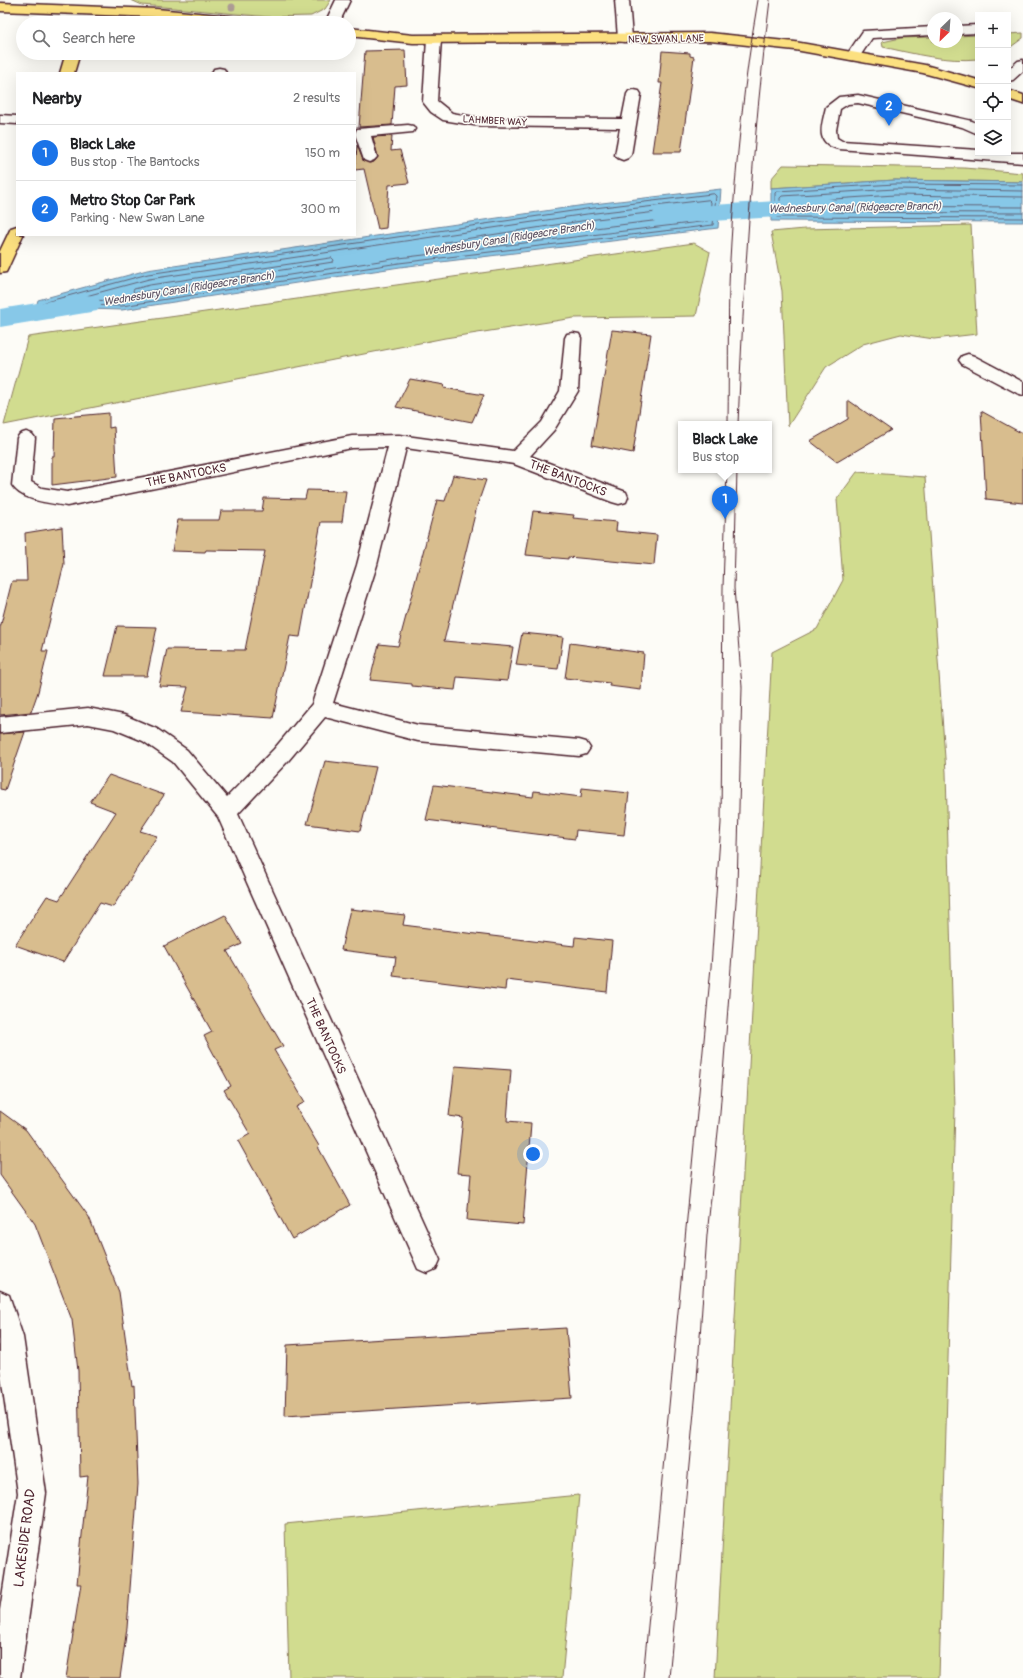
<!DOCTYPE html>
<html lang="en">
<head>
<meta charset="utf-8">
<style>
  body { margin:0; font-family:Pangolin,sans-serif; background:#f6f6f6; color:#202124 }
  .controls { position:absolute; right:12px; top:12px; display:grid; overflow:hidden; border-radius:0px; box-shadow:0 4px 16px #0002 }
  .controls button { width:36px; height:36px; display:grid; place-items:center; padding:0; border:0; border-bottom:1px solid #e0e0e0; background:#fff; color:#202124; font:20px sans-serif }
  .compass { position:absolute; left:927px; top:12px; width:36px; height:36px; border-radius:50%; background:#fff; box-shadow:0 4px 16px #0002; rotate:205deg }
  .you { position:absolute; left:533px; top:1154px; width:14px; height:14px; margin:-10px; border:3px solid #fff; border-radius:50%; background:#1a73e8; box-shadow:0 0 0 6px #1a73e833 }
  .badge { display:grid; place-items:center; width:26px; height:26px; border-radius:50%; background:#1a73e8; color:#fff; font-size:13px; font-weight:700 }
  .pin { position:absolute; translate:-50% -33px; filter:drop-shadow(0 1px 2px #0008) }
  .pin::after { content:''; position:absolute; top:21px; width:14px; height:12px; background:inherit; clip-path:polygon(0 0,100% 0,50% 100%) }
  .popup { position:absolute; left:678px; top:421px; width:94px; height:52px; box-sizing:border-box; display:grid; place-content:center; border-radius:0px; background:#fff; filter:drop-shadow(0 1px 3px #0005); font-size:13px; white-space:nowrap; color:#757577 }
  .popup b { font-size:15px; color:#202124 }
  .popup::after { content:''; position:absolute; left:50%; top:100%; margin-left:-8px; border:8px solid transparent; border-top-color:#fff }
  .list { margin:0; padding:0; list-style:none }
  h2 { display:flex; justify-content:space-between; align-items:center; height:52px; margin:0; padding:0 16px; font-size:17px }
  h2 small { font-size:13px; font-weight:400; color:#757577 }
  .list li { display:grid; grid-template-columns:26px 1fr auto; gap:12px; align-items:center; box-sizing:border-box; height:56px; padding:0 16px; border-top:1px solid #e0e0e0 }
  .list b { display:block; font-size:15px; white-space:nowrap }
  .list p { margin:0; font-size:13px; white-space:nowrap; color:#757577 }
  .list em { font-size:13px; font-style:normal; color:#757577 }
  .icon { flex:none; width:22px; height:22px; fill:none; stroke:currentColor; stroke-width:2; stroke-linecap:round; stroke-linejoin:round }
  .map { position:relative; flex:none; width:1023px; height:1678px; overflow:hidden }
  .search { position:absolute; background:#fff; box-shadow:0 4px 16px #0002; left:16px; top:16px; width:340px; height:44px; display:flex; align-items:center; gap:10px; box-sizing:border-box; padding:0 14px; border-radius:22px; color:#757577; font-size:15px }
  .panel { position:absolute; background:#fff; box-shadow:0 4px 16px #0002; left:16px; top:72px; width:340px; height:164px; border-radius:0px }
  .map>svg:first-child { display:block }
  .green { fill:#d1dc8f; stroke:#8e7e5d }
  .water { fill:#87c8e8; stroke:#6f849c }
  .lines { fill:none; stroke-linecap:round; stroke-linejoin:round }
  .shore { stroke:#626377; stroke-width:1 }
  .canal { fill:#87c8e8; fill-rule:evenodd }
  .building { fill:#d8bd8e; stroke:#4a1f2b }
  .minor-casing { stroke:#4a1f2b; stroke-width:3 }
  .major-casing { stroke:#4a1f2b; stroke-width:3 }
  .minor { fill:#fdfcf7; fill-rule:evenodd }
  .major { fill:#fce080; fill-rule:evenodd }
  .tram { stroke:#4a1f2b; stroke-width:1 }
  .tree { fill:#ad9c95 }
  .labels { text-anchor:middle; stroke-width:3; stroke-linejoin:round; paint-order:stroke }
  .far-street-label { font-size:10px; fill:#4a1f2b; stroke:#fdfcf7 }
  .far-water-label { font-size:11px; font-style:italic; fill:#5c5264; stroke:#fdfcf7 }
  .street-label { font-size:12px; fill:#4a1f2b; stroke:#fdfcf7 }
  .near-street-label { font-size:14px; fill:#4a1f2b; stroke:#fdfcf7 }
</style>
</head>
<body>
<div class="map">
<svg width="1023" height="1678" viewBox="0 0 1023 1678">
  <rect width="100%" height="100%" fill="#fdfcf7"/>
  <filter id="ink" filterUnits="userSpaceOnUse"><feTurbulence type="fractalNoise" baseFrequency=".025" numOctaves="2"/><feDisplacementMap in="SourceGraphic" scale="8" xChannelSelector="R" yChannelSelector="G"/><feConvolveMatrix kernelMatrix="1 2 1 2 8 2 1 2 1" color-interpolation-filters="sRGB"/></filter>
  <g filter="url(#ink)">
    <path class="green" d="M 131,0 L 331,0 L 325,9 L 311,16 L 269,17 L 142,5 Z
      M 1023,33 L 1023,38 L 1008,49 L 1008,34 Z
      M 978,35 L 978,59 C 946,62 915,54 883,47 L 882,42 L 901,38 L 933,37 L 933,42 L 957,42 L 957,36 Z
      M 783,165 L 964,168 L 1023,173 L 1023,182 L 895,180 L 771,188 L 771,179 Z
      M 971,225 L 977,334 L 934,339 L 901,334 L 863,344 L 826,367 L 788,426 L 782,291 L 771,232 L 805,229 Z
      M 694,243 L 710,252 L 696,316 L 574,318 L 445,338 L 4,425 L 28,337 Z
      M 857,472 L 925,477 L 946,772 L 955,1109 L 939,1678 L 715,1678 L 772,652 L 817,629 L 843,580 L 837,499 Z
      M 579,1495 L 562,1678 L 289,1678 L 285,1524 Z"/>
    <path class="water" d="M 895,180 L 1023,182 L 1023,222 L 771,221 L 771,188 Z
      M 721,189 L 718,228 L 400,267 L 122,310 L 85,309 L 32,321 L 38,300 L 147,270 L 585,205 Z"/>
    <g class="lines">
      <path class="shore" d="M 1023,185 L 895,184 L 777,191 L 775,193 L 775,216 L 777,217 L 1023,218
        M 1023,191 L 895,189 L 782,196 L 780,198 L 780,211 L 782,212 L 1023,213
        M 714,194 L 716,196 L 713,225 L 399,263 L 122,306 L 84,305 L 41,315 L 39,313 L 42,303 L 148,274 L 586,209 Z
        M 1023,197 L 895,195 L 788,202 L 786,204 L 788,206 L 1023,207
        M 709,200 L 711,202 L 710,219 L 708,221 L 399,258 L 122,301 L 87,300 L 85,298 L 86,296 L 149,279 L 587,214 Z
        M 702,207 L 704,209 L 702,215 L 446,246 L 444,244 L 445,242 L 588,220 Z
        M 332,258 L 334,260 L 333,262 L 135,293 L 133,291 L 134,289 L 150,285 Z"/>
      <path class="canal" d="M 826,198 L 836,200 L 840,206 L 836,212 L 826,214 L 665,224 L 655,222 L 651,216 L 655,210 L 665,208 Z
        M 87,295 L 97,297 L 102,304 L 97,311 L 0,327 L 0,309 Z"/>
    </g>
    <path class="building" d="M 405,50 L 407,85 L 395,86 L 392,125 L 359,127 L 365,51 Z
      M 662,51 L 690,53 L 690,56 L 694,57 L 681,152 L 652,152 L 662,83 L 659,83 Z
      M 392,136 L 391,151 L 400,150 L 409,183 L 389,185 L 386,228 L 378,229 L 364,169 L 355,170 L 357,145 L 363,160 L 370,163 L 375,161 L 378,157 L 373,137 Z
      M 612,330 L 651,334 L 633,453 L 592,445 Z
      M 410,379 L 445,385 L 444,388 L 484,395 L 472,422 L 396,407 Z
      M 848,400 L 891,430 L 837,462 L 810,441 L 848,419 Z
      M 981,411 L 1023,434 L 1023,503 L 986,499 Z
      M 109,413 L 109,428 L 114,427 L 117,477 L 52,485 L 52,456 L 54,456 L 55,418 Z
      M 453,475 L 486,480 L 477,506 L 444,641 L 513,647 L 507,681 L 457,677 L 455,690 L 412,686 L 412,684 L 370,680 L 379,644 L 398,646 L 437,500 L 445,501 Z
      M 307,490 L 346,491 L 342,522 L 321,522 L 300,637 L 290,636 L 273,718 L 181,712 L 188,687 L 159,686 L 167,649 L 245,650 L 265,551 L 206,550 L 205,552 L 172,551 L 178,520 L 219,520 L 221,511 L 262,511 L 264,498 L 305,499 Z
      M 533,511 L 574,515 L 573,518 L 617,522 L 616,531 L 657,535 L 654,565 L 568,557 L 568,559 L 526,555 Z
      M 62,527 L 64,564 L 42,651 L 48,651 L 38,692 L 31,712 L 0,715 L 0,628 L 12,581 L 27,581 L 25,533 Z
      M 117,626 L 157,627 L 147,676 L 105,676 Z
      M 522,633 L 563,637 L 558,669 L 516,665 Z
      M 570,643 L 644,653 L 641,690 L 609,686 L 610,683 L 565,678 Z
      M 25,732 L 5,790 L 0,789 L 0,734 Z
      M 325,761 L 376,767 L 360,831 L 307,824 Z
      M 109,775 L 164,795 L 140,831 L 157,836 L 113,907 L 100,903 L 63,962 L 15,945 L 47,896 L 59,900 L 116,812 L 90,802 Z
      M 434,785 L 533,797 L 534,791 L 581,797 L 582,788 L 629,793 L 624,835 L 576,830 L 575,839 L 426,820 Z
      M 350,909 L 405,915 L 403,925 L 459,932 L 574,946 L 575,937 L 612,941 L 607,992 L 506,980 L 505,990 L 393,976 L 396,957 L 341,950 Z
      M 225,915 L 242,944 L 227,951 L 283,1046 L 274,1050 L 305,1102 L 296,1107 L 319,1146 L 318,1147 L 350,1205 L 292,1239 L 238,1141 L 250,1134 L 224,1090 L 231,1086 L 204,1036 L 212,1032 L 164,946 Z
      M 455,1066 L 511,1070 L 507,1121 L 531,1123 L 523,1225 L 467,1220 L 471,1174 L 457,1173 L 463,1118 L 449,1116 Z
      M 0,1111 L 26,1130 L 89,1217 L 119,1292 L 132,1386 L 134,1385 L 138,1484 L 127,1628 L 120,1678 L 66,1678 L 81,1584 L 77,1584 L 88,1476 L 80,1477 L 78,1371 L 72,1320 L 35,1224 L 0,1175 Z
      M 566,1328 L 572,1398 L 285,1416 L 287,1345 Z"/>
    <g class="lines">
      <g class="minor-casing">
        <path id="minor" d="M 336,0 L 350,0 L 339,23 L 325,23 Z
          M 615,0 L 629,0 L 632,38 L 630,41 L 625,42 L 620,41 L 618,38 Z
          M 978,25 L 978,33 L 957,34 L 957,26 Z
          M 933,27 L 933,35 L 872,38 L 858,59 L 853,60 L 848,59 L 846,56 L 863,31 Z
          M 434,35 L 439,36 L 441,39 L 437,101 L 452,113 L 480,118 L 622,119 L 627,94 L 629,91 L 634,90 L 639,91 L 641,94 L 631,155 L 628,158 L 623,160 L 618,158 L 615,155 L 620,128 L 480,126 L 443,120 L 431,112 L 423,102 L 427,39 L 429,36 Z
          M 1023,60 L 1023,71 L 1013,80 L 1008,81 L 1008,70 L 1018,61 Z
          M 219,68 L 224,69 L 226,73 L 212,73 L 214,69 Z
          M 858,95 L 972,121 L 978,124 L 978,134 L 962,127 L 858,103 L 848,104 L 840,109 L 836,130 L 837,138 L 842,141 L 978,150 L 978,153 L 1023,153 L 1023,163 L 839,149 C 814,143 822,126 826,107 L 839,97 Z
          M 0,115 L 17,116 L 17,124 L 0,123 Z
          M 408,125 L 413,126 L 415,129 L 413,132 L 371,136 L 377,157 L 374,160 L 369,162 L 364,160 L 355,134 L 357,129 Z
          M 573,333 L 579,334 L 581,338 L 578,391 L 554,430 L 530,456 L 626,492 L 628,497 L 626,502 L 619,504 L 612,502 L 514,464 L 406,448 L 377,565 L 333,703 L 418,725 L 579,740 L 586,742 L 590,748 L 586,754 L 579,756 L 418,741 L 325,717 L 288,761 L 238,814 L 440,1260 L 436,1269 L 427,1273 L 418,1269 L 218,817 L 173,762 L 143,741 L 114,729 L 88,724 L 0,733 L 0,717 L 88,708 L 124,715 L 157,729 L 187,750 L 227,797 L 274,749 L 312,704 L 357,565 L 388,447 L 352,448 L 67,506 C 51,503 21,501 12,485 L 17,438 L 20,434 L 26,432 L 32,434 L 35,438 L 31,482 L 42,488 L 67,492 L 352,436 L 399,435 L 513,451 L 542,422 L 560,391 L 565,338 L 567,334 Z
          M 968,354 L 974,356 L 1023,382 L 1023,395 L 1017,393 L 962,364 L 959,360 L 962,356 Z
          M 0,1291 L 9,1295 L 23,1337 L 46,1493 L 20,1678 L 0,1678 L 0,1610 L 18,1493 L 0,1369 Z"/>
      </g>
      <g class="major-casing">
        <path id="major" d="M 0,3 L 157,9 L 260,19 L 265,20 L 267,23 L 218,23 L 157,17 L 0,11 Z
          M 349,28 L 413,35 L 710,33 L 795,42 L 925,65 L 978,80 L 978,88 L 923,73 L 795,50 L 710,41 L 413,43 L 349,36 Z
          M 66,53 L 80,53 L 74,73 L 60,73 Z
          M 1008,90 L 1023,95 L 1023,104 L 1008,99 Z
          M 17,226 L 17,235 L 23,235 L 8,268 L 6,272 L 0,273 L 0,251 L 11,228 Z"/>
      </g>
      <use href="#minor" class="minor"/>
      <use href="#major" class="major"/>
      <path class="tram" d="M 728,424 C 729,363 727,302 731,242 C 736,161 744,80 758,0
        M 738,424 C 744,282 752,141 770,0
        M 643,1678 L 711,967 L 721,823 L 723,587 L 727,470
        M 669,1678 L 697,1380 L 707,1235 L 720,1113 L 737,888 L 742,687 L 734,588 L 737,470"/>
    </g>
    <circle class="tree" cx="232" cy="7" r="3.5"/>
  </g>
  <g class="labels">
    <g class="far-street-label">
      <text transform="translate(666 38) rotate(-1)" y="4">NEW SWAN LANE</text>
      <text transform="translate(495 120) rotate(3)" y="4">LAHMBER WAY</text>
    </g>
    <g class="far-water-label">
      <text transform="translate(855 207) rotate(-1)" y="4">Wednesbury Canal (Ridgeacre Branch)</text>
      <text transform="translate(509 238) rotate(-9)" y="4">Wednesbury Canal (Ridgeacre Branch)</text>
      <text transform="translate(189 288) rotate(-9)" y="4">Wednesbury Canal (Ridgeacre Branch)</text>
    </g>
    <g class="street-label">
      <text transform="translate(186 475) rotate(-11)" y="4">THE BANTOCKS</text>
      <text transform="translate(568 478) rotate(21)" y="4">THE BANTOCKS</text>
      <text transform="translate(326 1036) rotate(66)" y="4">THE BANTOCKS</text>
    </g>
    <g class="near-street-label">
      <text transform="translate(24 1538) rotate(-83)" y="5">LAKESIDE ROAD</text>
    </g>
  </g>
</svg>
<div class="controls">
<button>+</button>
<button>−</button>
<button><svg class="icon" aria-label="locate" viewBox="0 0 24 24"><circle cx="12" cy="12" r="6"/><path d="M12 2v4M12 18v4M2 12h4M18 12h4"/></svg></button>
<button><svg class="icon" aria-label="layers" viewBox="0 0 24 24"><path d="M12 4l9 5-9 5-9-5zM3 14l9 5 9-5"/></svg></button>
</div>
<svg class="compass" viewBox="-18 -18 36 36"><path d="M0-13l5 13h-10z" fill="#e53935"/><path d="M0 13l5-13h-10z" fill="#757577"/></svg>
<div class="you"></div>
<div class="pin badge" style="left:725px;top:519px">1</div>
<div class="popup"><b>Black Lake</b>Bus stop</div>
<div class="pin badge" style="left:889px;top:126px">2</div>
<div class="search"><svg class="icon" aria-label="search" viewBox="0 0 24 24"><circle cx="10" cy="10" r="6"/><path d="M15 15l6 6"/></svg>Search here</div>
<section class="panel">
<h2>Nearby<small>2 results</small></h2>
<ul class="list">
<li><span class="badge">1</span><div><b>Black Lake</b><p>Bus stop · The Bantocks</p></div><em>150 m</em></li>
<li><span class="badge">2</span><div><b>Metro Stop Car Park</b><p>Parking · New Swan Lane</p></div><em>300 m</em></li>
</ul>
</section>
</div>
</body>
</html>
